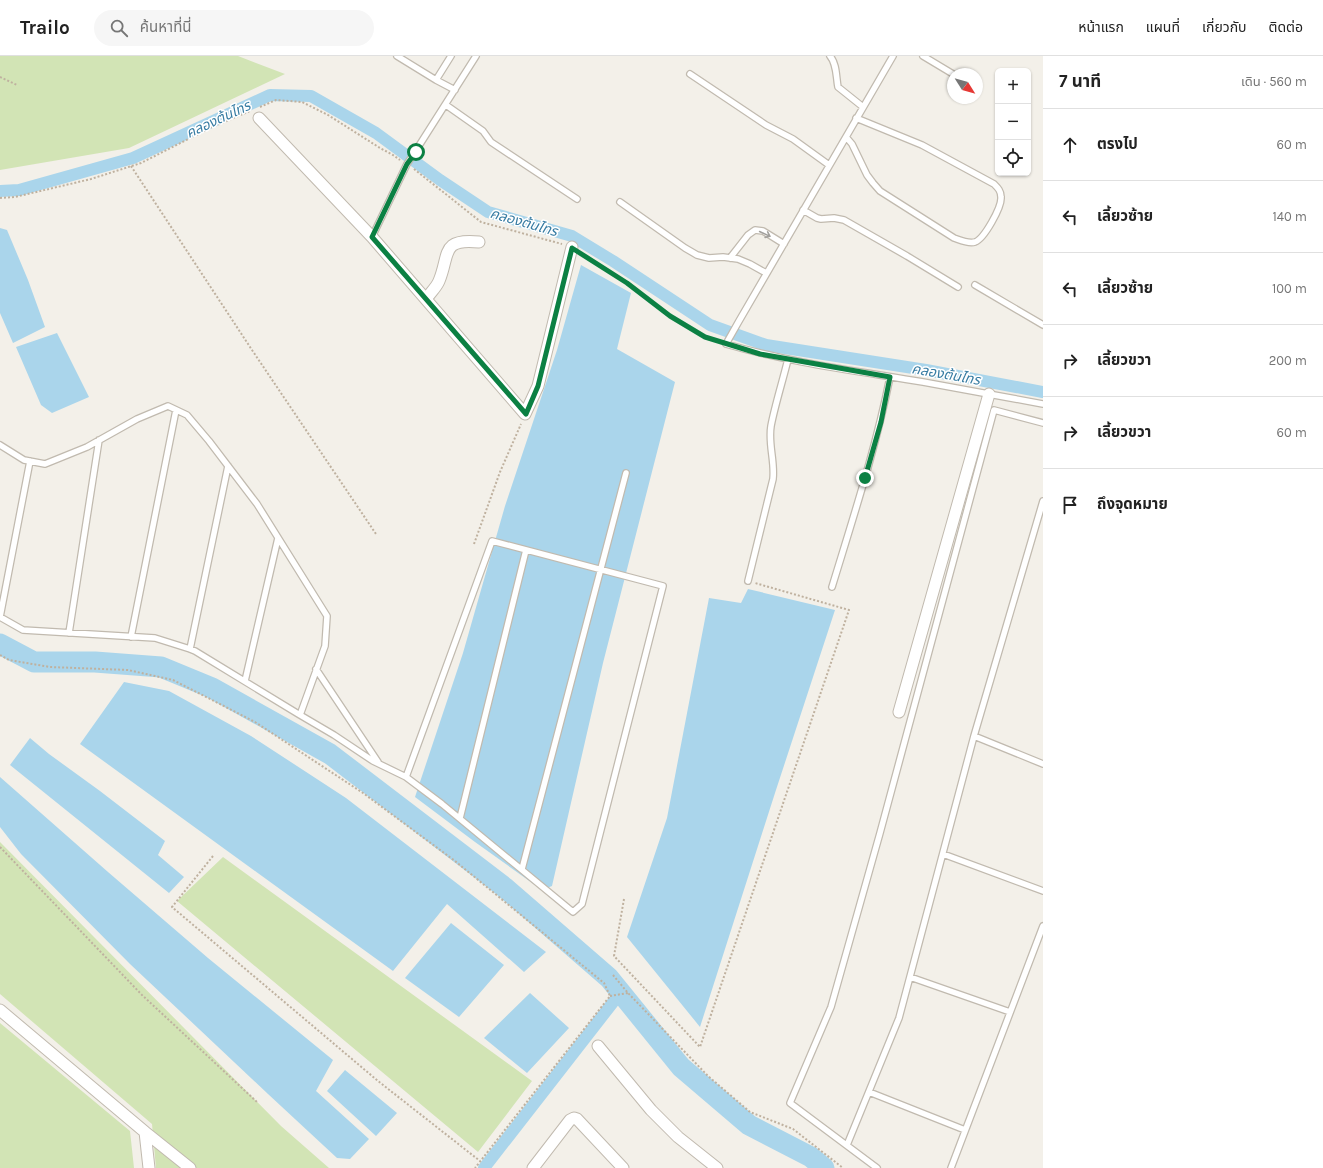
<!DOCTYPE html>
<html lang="th">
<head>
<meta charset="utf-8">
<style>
  body { margin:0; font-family:Karla,"Noto Sans Thai",sans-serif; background:#f6f6f6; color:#222 }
  .controls { position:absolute; right:12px; top:12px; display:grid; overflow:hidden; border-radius:6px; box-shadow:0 1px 3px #0004 }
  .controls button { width:36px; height:36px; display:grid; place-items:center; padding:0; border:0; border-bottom:1px solid #e0e0e0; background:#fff; color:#222; font:20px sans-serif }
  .compass { position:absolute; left:947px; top:12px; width:36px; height:36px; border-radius:50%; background:#fff; box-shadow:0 1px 3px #0004; rotate:127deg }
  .stop { position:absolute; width:12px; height:12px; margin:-9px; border:3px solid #0b8043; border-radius:50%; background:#fff }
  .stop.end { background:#0b8043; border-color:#fff; box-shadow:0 1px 4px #0008 }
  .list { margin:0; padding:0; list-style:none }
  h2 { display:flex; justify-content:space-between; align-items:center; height:52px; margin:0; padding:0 16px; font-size:17px }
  h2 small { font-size:13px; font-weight:400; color:#767676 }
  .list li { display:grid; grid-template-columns:26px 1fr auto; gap:12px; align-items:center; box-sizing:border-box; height:72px; padding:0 16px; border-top:1px solid #e0e0e0 }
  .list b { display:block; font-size:15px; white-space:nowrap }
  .list em { font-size:13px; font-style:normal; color:#767676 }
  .icon { flex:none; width:22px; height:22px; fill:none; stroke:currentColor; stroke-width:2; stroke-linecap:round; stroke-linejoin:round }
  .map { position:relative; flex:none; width:1043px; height:1112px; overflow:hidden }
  header { display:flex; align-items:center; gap:24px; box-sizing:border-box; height:56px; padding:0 20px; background:#fff; border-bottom:1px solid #e0e0e0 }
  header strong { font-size:19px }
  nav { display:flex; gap:22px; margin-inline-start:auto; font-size:14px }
  .search { width:280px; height:36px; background:#f6f6f6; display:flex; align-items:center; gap:10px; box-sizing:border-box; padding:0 14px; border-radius:22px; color:#767676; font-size:15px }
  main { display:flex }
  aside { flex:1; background:#fff }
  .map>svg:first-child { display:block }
  .green { fill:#d2e4b5 }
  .water { fill:#aad5eb }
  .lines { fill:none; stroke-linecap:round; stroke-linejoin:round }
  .canal { stroke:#aad5eb; stroke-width:12 }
  .river { stroke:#aad5eb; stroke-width:21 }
  .service-casing { stroke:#c1baaf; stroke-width:8 }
  .minor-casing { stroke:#c1baaf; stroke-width:13 }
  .path { stroke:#bfb19f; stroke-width:2; stroke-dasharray:2 2; stroke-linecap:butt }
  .service { stroke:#fff; stroke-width:5.5 }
  .minor { stroke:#fff; stroke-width:11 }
  .oneway { stroke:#a2a09c }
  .route { stroke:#0b8043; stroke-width:5 }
  .labels { text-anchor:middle; stroke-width:3; stroke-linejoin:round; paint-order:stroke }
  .water-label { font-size:14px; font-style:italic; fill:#377ca3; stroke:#fff }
</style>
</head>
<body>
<header>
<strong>Trailo</strong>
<div class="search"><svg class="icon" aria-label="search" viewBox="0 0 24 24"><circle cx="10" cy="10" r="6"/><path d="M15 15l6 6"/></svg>ค้นหาที่นี่</div>
<nav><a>หน้าแรก</a><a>แผนที่</a><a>เกี่ยวกับ</a><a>ติดต่อ</a></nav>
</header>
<main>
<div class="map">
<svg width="1043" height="1112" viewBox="0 0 1043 1112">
  <rect width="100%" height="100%" fill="#f3f0e9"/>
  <path class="green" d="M 0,0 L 238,0 L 285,18 L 129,92 L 0,114 Z
    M 0,786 L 281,1070 L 329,1112 L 156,1112 L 152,1068 L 0,938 Z
    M 223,801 L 532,1025 L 478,1096 L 177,845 Z
    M 0,967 L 130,1075 L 134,1112 L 0,1112 Z"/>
  <path class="water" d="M 0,172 L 7,174 L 28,224 L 45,271 L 13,287 L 0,257 Z
    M 581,209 L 631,237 L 617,293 L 675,326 L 603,607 L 552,830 L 542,834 L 475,786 L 415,741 L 463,597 L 505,450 L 557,294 Z
    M 57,277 L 89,341 L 52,357 L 41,349 L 16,291 Z
    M 748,533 L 835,554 L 775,737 L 700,971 L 627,881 L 667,762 L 709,542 L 741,547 Z
    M 124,626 L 169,635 L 251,680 L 346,742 L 546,896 L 524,916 L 447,848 L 393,915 L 80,688 Z
    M 30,682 L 49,698 L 100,735 L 165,785 L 158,799 L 184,821 L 169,837 L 10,709 Z
    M 0,721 L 108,816 L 208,902 L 333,1004 L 316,1035 L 369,1083 L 350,1103 L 337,1102 L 268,1038 L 130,908 L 21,798 L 0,771 Z
    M 451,867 L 504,909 L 459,961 L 405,922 Z
    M 530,937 L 569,972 L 527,1017 L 484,982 Z
    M 345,1014 L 397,1057 L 376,1080 L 327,1035 Z"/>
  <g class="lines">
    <path class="canal" d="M 0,135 L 19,134 L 133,102 L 270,39 L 311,40 L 376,77 L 440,124 L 488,156 L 572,180 L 613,205 L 710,269 L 766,289 L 926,314 L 1043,336
      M 484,1112 L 621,936"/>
    <path class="river" d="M 0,588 L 34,606 L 95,606 L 161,611 L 212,632 L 330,698 L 504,831 L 609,922 L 681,1011 L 749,1069 L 811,1101 L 824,1112"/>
    <g class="service-casing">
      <path id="service" d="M 397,0 L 436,24 L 455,34
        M 830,0 C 837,8 836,21 838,31 L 863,51
        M 893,0 L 739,265 L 726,288 C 791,307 857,315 923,326 C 963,333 1003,341 1043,348
        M 923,0 L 953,18
        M 690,18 L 766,69 L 793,83 L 829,109
        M 436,24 L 451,0
        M 446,49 L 483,75 L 491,86 L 577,143
        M 846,81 L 852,88 L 867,119 L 873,127 L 880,135 L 954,182 C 960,184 968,188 975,186 C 984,183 1002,151 1001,141 C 1001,135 998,132 994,128 L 922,89 L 856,62
        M 620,146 L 685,192 L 697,199 L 709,202 L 723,201 L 738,203 L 750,208 L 766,217
        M 803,154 L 817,162 L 821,163 L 834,162 L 844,164 L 907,200 L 958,231
        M 372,181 L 407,108 L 415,96 L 476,0
        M 730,202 L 748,179 L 755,174 L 763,175 L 784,188
        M 975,229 L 1043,269
        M 0,389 L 24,404 L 45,408 L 87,391 L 137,363 L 168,350 L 187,359 L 209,385 L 257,448 L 327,560 L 325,590 L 300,659 L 334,679 L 373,705 L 406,721 L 442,748 L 573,856 L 582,848 L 663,530 L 492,485 L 406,721
        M 1043,445 L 974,680 L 1043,708
        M 748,525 L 773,423 C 775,405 768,388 771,370 C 775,349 783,324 788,303
        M 832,531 C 853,462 876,392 890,321
        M 0,561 L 23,574 L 155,582 L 190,593 L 195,595 L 300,659
        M 0,561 L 30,405
        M 69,577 L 99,384
        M 131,581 L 176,354
        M 190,593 L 228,410
        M 316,613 L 378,706
        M 245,625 L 278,482
        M 460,762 L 526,494
        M 943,798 L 1043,835
        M 522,813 L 626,417
        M 910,921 L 1010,956
        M 869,1036 L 965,1074
        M 847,1089 L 899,962 L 974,680
        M 877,1112 L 790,1047 L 831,951 L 880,777 L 994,354 L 1043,367
        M 951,1112 L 1043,870"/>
    </g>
    <g class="minor-casing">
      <path id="minor" d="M 259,62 L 372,181 L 525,358 L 538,330 L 572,191
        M 426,243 C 430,237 436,232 439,225 C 450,199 440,182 479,186
        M 899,656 L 989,338
        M 0,954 L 145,1076 L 149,1112
        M 598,990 L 651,1054 L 678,1081 L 717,1112
        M 145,1076 L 190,1112
        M 533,1112 L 570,1064 L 574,1062 L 577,1063 L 623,1112"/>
    </g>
    <path class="path" d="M 0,21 L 17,29
      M 260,51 L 276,44 L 302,46 L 328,59 L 380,92 L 393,99 L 400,104
      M 131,110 L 252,294 L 376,478
      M 414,113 L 481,166 L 562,188
      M 0,142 L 15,141 L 91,123 L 141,107 L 210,72 L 250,55
      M 582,198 C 597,208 613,217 628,228 C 657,250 684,274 719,286
      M 474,488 L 500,416 L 521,368
      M 0,599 L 9,604 L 50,611 L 128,614 L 173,624 L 255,666 L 363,737 L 455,805 L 604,927 L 610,940 L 475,1112
      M 0,791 L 142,939 L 257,1046
      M 213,800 L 172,851 L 378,1025 L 480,1105
      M 624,843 L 614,900 L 700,991 L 849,554 L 755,527
      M 613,919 L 628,937 L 708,1020 L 750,1056 L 793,1073 L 843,1112
      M 610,940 L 628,937"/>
    <use href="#service" class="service"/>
    <use href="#minor" class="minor"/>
  </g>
  <defs><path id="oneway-shaft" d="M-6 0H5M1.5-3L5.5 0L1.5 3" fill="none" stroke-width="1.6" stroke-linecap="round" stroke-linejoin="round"/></defs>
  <use class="oneway" href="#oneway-shaft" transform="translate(765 178) rotate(25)"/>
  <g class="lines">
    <path class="route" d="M 416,96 L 407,108 L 372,181 L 526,358 L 538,330 L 572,192 L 627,227 L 670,260 L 705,281 L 760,298 L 890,321 L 881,366 L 865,422"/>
  </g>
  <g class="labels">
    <g class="water-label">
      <text transform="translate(218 63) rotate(-25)" y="5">คลองต้นไทร</text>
      <text transform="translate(524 166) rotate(16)" y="5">คลองต้นไทร</text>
      <text transform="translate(946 318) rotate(10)" y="5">คลองต้นไทร</text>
    </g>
  </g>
</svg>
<div class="controls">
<button>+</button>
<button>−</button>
<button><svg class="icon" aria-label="locate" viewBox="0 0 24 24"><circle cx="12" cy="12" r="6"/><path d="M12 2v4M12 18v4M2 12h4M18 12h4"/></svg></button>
</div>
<svg class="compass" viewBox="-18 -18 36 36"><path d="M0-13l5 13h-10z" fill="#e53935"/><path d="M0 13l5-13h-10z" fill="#767676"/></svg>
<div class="stop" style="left:416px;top:96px"></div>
<div class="stop end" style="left:865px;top:422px"></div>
</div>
<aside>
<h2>7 นาที<small>เดิน · 560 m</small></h2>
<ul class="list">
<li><svg class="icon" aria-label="ahead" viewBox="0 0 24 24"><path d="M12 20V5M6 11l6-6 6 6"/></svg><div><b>ตรงไป</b></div><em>60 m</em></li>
<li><svg class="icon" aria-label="left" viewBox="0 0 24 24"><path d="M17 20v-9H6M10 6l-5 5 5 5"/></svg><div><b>เลี้ยวซ้าย</b></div><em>140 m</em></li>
<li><svg class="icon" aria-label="left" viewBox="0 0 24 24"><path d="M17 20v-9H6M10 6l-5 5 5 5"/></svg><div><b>เลี้ยวซ้าย</b></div><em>100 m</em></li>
<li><svg class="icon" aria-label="right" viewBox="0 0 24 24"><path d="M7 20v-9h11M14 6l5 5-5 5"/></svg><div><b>เลี้ยวขวา</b></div><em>200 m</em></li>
<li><svg class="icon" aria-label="right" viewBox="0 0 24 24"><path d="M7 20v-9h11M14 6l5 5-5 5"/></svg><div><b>เลี้ยวขวา</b></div><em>60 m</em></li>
<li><svg class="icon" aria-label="arrive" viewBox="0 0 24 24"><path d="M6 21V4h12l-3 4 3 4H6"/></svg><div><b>ถึงจุดหมาย</b></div></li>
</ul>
</aside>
</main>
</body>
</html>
